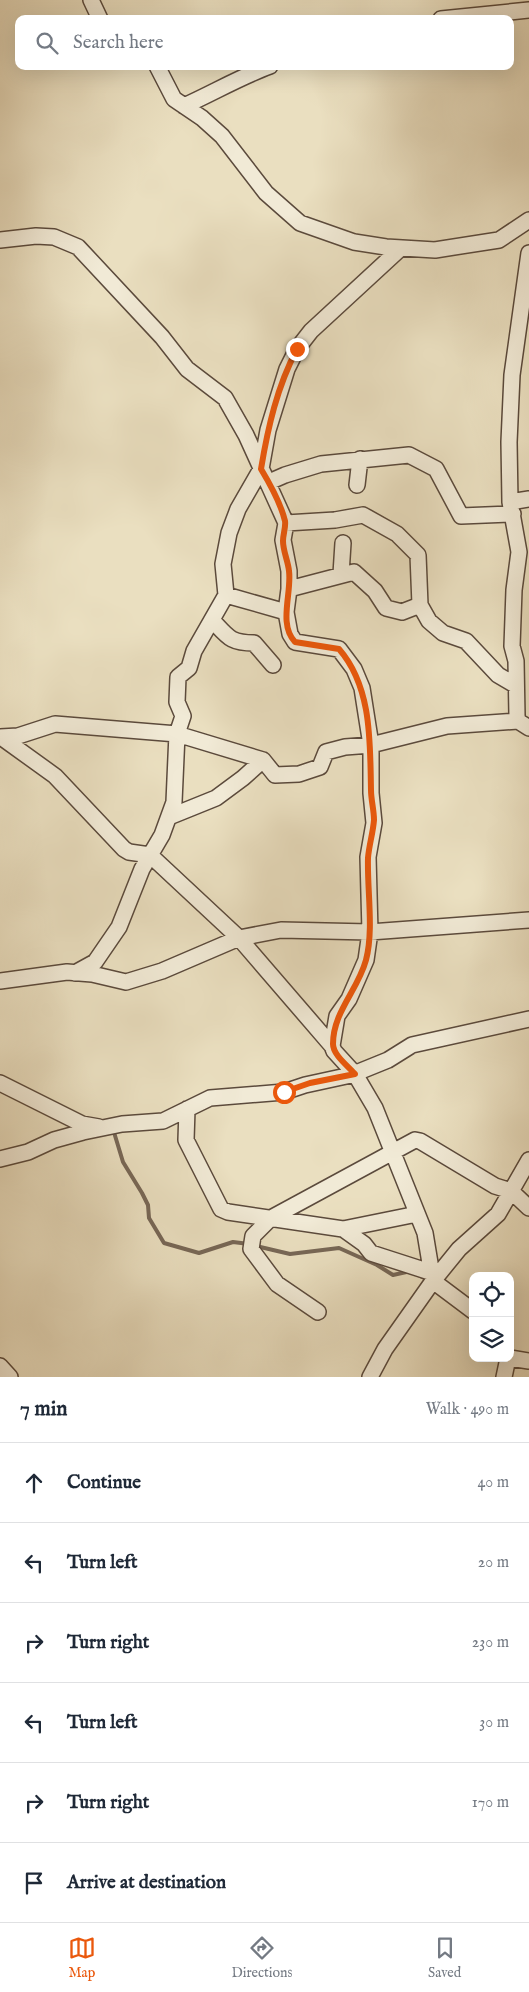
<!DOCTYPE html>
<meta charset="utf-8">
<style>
:root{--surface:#fff;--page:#f6f6f7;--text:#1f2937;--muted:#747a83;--line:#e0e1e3;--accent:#ea580c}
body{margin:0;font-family:"IM FELL English",serif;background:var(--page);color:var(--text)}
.controls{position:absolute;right:15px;bottom:15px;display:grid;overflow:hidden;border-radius:10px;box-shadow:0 5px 20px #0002}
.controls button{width:45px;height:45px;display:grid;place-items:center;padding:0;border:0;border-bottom:1px solid var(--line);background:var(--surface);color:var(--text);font:25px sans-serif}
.stop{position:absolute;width:15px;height:15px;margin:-11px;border:4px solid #ea580c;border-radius:50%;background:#fff}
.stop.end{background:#ea580c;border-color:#fff;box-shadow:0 1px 5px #0008}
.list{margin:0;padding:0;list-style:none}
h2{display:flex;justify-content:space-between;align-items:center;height:65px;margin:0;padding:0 20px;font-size:21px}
h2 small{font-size:16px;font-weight:400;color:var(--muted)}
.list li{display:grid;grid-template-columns:32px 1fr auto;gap:15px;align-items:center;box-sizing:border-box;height:80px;padding:0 20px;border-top:1px solid var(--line)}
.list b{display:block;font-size:19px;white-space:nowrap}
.list em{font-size:16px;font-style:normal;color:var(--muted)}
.icon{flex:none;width:28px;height:28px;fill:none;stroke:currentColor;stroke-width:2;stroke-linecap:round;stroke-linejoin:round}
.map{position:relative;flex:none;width:529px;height:1377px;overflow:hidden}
.search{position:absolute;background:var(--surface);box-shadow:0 5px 20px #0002;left:15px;right:15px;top:15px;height:55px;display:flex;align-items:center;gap:12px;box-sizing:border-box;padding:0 18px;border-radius:10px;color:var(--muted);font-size:19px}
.sheet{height:545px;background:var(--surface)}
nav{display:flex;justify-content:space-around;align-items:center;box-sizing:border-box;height:70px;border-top:1px solid var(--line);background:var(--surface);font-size:14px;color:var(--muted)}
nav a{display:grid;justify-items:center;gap:2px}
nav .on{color:var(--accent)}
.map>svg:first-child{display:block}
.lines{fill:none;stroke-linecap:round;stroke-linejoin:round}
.stream{stroke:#776756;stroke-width:4}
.minor-casing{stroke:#5b4a3c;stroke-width:18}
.minor{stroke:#f1ead6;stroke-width:15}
.route{stroke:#ea580c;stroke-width:6}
</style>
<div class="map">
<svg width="529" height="1377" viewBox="0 0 529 1377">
<rect width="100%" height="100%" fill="#eadfc0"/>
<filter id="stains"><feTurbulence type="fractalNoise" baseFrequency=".004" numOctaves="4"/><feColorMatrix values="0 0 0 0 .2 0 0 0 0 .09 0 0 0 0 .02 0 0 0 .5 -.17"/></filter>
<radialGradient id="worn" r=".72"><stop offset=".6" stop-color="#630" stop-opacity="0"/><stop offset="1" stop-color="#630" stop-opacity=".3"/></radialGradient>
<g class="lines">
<path class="stream" d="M113 1129 123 1162 142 1193 148 1205 149 1218 164 1243 199 1253 233 1242 249 1244
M256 1246 290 1254 339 1248 377 1265 393 1275 411 1271 428 1280"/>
<defs>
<path id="minor" d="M91 0 100 19
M441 19 529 10
M157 66 174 99 202 118 222 136 266 193 300 223 354 242 386 247 435 250 499 240 529 220
M184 106C213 93 240 77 270 66
M0 240 36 236 54 237 78 247 162 337 187 369 225 398 246 435 286 523 283 540 289 571V589L286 612 290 634 295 642 339 649 354 669 362 688 371 745V793L374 823 368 857 370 932 366 960 349 999 337 1016 332 1046 334 1051 355 1074 375 1108 425 1233 433 1281
M529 253 512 375 509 442 510 502 519 552 514 590 512 646 516 661 517 716 518 721 529 728
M269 482 285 475 321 464 409 455 436 469 461 516 513 514
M357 485 360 459
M510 502 529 499
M286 523 335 520 363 515 397 534 418 555 420 605 429 621 443 633 466 641 498 675 515 685
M341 574 343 543
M289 589 354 572 375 591 386 608 402 612 420 605
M226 595 286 612
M212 620C228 637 230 643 254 643L273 665
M0 737 18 736 55 724 177 734 263 760 275 775 299 774 320 767 326 752 345 747 371 745 447 726 518 721
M1 737 55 776 124 849 129 852 150 855 239 938 332 1046
M169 817 216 798 243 778 263 760
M75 973 95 962 119 927 142 869 162 835 174 802 177 734 183 716 177 702 178 677 189 668 194 651 226 595 223 564 229 533 238 509 261 469 268 430 287 369 297 349 311 331 401 248
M0 981 67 972 92 974 126 982 162 971 239 938 281 930 370 932 529 920
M0 1083 82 1124 99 1127
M187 1109 186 1140 221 1209 228 1212 343 1229 364 1244 371 1253 433 1273
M0 1159 28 1152 54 1140 83 1132 122 1124 163 1121 210 1098 284 1092 305 1085 351 1075 388 1060 412 1045 529 1019
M343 1229 417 1214
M433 1281 473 1311
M318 1312 277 1284 251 1249 253 1236 271 1218 415 1140 420 1141 495 1186 511 1191 529 1208
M510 1358 529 1361
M0 1366 10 1377
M370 1377 385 1349 433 1281 459 1249 498 1214 529 1160
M504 1377 508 1358"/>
</defs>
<use href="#minor" class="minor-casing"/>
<use href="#minor" class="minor"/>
</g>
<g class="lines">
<path class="route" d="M284 1092 310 1083 355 1074C348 1066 333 1055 333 1044 333 1012 358 990 366 960 374 930 367 890 368 858 369 845 373 833 374 820 374 810 371 800 371 790 370 742 372 687 339 649L295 642C278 624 292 593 289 571 288 561 283 551 283 541 283 534 286 527 285 521 281 504 270 484 261 469 268 427 277 387 297 349"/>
</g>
<rect width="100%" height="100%" filter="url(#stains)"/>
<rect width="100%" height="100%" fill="url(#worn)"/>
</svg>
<div class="controls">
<button><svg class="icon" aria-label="locate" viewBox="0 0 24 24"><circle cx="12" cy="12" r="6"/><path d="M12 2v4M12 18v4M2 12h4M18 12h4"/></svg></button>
<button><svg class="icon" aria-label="layers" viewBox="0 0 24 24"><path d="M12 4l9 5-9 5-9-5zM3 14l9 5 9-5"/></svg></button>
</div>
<div class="stop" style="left:284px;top:1092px"></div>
<div class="stop end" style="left:297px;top:349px"></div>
<div class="search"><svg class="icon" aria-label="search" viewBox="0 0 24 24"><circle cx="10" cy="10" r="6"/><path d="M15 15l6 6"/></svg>Search here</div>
</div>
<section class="sheet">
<h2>7 min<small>Walk · 490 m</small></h2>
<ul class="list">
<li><svg class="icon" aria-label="ahead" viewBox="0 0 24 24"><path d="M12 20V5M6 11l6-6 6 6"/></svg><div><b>Continue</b></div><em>40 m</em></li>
<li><svg class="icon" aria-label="left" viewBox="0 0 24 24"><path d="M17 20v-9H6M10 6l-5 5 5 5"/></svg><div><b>Turn left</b></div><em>20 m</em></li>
<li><svg class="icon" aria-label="right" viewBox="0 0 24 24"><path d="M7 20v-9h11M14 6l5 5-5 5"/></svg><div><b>Turn right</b></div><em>230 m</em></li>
<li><svg class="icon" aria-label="left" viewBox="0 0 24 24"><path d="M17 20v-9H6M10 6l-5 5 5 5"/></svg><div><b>Turn left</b></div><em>30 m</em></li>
<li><svg class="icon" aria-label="right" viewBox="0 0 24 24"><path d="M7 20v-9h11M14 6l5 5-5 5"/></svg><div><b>Turn right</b></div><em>170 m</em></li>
<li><svg class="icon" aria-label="arrive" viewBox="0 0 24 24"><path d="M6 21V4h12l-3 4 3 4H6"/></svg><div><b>Arrive at destination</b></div></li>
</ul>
</section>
<nav>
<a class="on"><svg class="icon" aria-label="map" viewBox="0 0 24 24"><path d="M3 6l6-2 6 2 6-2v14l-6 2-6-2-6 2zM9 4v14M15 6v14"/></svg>Map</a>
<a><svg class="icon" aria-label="directions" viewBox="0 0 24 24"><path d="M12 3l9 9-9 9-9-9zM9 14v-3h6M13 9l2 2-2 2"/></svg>Directions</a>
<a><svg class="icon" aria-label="saved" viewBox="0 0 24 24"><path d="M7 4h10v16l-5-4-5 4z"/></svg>Saved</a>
</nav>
